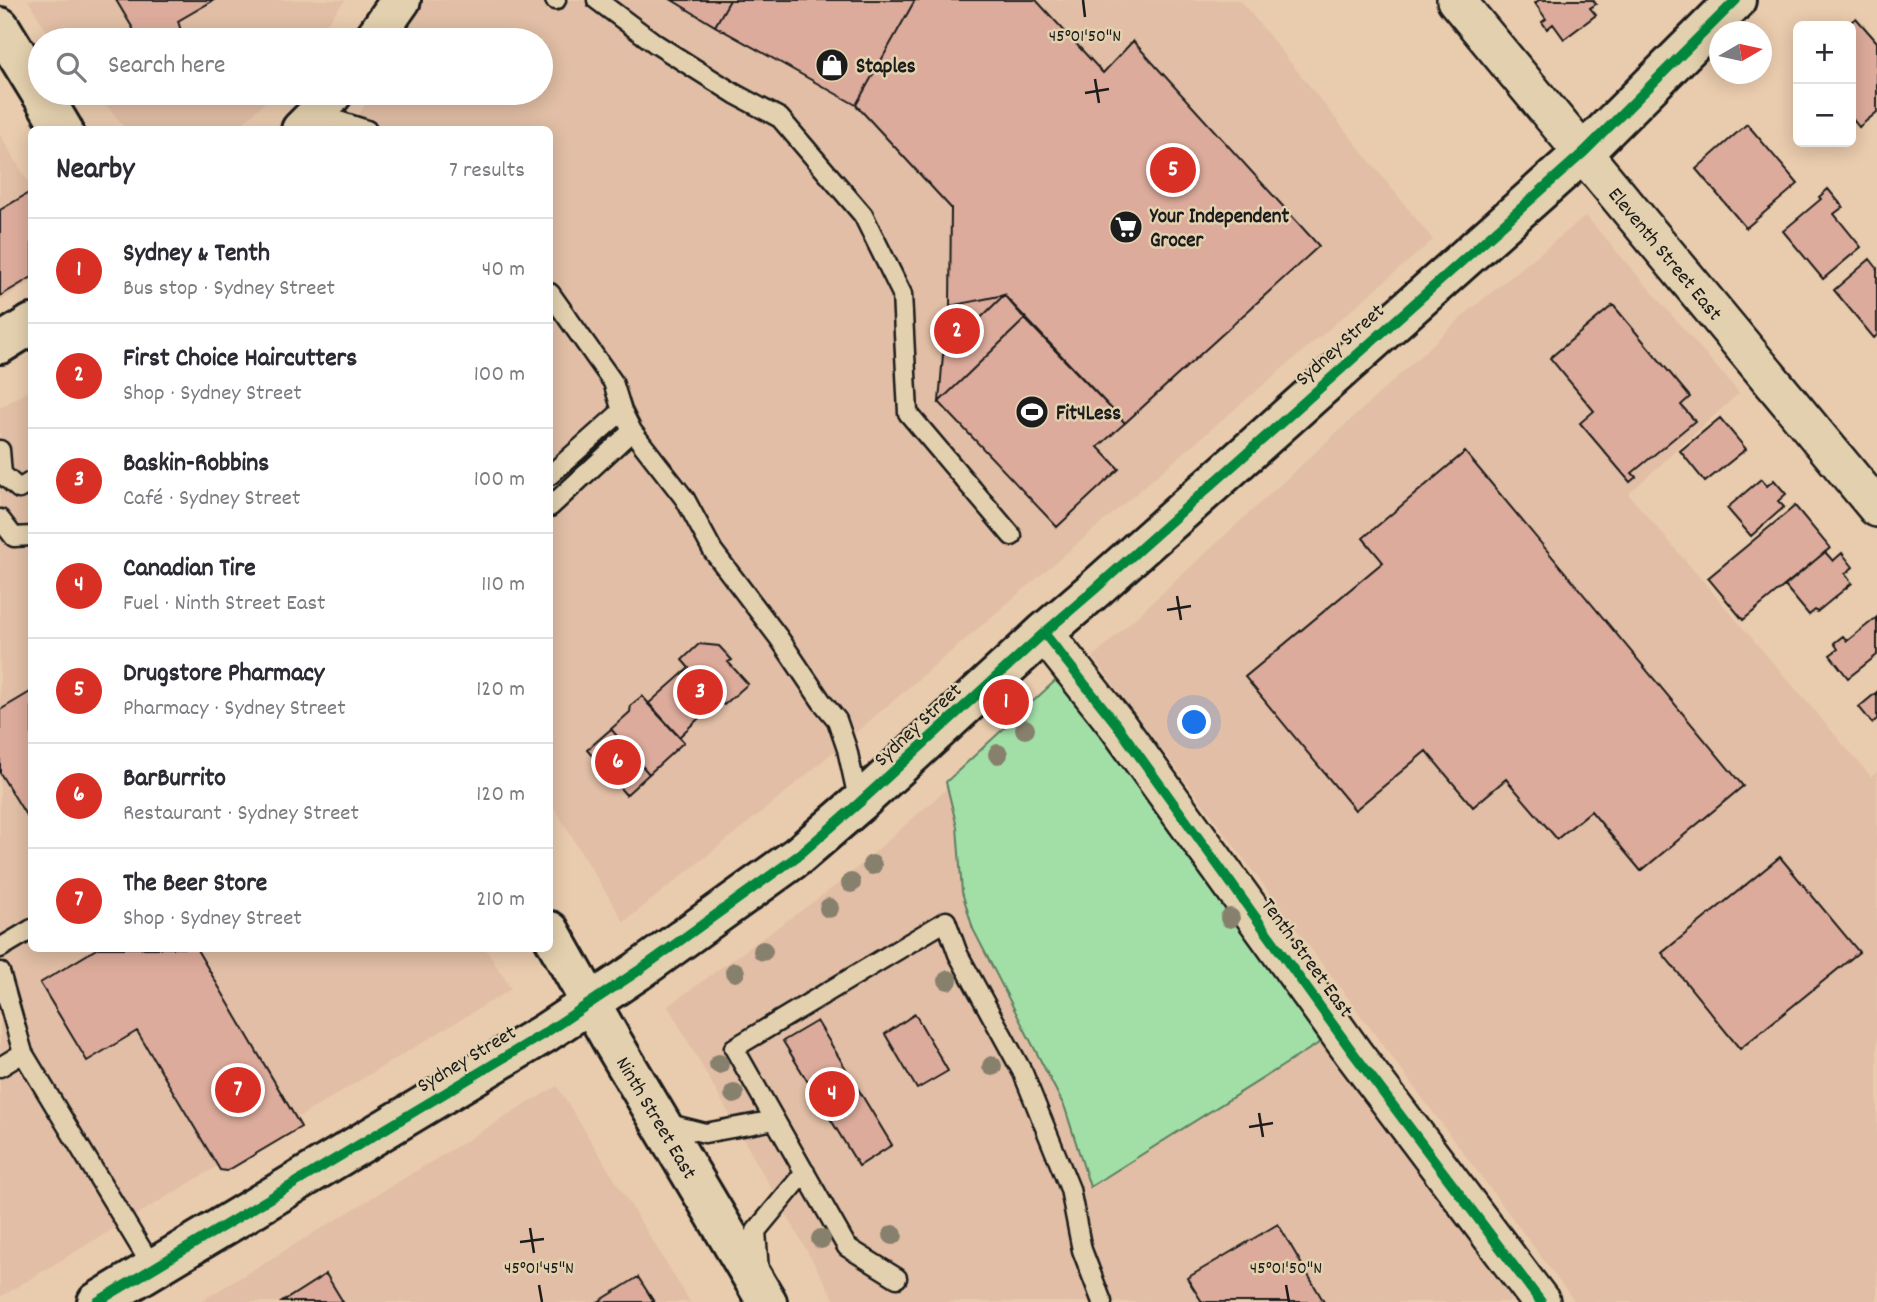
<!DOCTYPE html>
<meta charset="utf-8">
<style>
:root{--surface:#fff;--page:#f7f7f7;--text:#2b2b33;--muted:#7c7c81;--line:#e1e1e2;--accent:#d93025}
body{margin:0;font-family:Dekko,sans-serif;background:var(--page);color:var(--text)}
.controls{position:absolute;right:21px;top:21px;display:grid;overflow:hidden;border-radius:10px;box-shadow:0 4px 18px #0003}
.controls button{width:63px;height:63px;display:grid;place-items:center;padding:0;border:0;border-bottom:2px solid var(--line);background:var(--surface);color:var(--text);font:35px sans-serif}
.compass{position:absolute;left:1709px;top:21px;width:63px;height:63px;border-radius:50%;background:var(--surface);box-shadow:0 4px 18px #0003;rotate:81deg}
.you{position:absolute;left:1195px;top:723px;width:24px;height:24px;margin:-18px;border:5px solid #fff;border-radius:50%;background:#1a73e8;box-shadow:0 0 0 10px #1a73e833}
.badge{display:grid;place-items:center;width:46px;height:46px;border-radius:50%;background:var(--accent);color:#fff;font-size:23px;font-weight:700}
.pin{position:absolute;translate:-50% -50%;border:4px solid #fff;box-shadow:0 2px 7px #0006}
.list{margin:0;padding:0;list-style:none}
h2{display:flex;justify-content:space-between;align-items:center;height:91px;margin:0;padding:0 28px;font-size:30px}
h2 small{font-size:23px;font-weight:400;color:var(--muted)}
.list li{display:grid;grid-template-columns:46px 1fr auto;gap:21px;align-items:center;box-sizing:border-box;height:105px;padding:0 28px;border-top:2px solid var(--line)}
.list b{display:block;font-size:26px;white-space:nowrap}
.list p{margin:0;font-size:23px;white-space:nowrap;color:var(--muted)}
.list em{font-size:23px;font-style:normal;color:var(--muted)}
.icon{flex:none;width:38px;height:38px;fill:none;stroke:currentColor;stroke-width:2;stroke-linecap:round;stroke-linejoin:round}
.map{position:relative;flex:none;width:1877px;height:1302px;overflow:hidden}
.search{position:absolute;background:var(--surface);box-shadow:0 4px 18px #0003;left:28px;top:28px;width:525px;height:77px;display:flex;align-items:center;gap:18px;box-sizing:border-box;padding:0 24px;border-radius:38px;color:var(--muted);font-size:26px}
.panel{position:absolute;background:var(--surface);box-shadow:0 4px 18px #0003;left:28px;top:126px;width:525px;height:826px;border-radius:10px}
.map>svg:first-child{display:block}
.built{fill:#e1bea5}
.green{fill:#a1dfa7;stroke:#5e7e62;stroke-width:2}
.building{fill:#dcab9b;stroke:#1c1c1c;stroke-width:2}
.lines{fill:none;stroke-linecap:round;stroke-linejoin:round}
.lane-casing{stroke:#1c1c1c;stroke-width:23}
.street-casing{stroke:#1c1c1c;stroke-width:42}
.secondary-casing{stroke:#1c1c1c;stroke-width:44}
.lane{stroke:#e3d0ae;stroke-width:18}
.street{stroke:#e3d0ae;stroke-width:37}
.secondary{stroke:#e3d0ae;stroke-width:38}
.cycleway-casing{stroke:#e3d0ae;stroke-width:15}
.cycleway{stroke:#00873e;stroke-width:10}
.tree{fill:#87806d}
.ticks{fill:none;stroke:#1c1c1c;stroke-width:2.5}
.labels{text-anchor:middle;stroke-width:5;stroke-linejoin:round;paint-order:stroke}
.poi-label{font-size:21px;font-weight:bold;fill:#1c1c1c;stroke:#e3d0ae;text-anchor:start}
.street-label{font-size:21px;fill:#1c1c1c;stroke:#e3d0ae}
.ticks-label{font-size:18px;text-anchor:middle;fill:#1c1c1c;stroke:#e3d0ae;stroke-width:5;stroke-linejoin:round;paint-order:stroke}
</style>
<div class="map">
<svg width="1877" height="1302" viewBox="0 0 1877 1302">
<rect width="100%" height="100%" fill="#e9cbad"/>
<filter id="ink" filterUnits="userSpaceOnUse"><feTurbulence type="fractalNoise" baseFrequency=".0143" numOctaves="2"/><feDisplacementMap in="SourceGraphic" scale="14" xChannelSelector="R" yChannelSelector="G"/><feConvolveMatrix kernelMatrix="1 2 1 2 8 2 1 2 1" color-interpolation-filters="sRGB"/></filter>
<g filter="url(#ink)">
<path class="built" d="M28 0H345L314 40H52Z
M425 0H1240L1433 240 785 793 624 922 550 801V130H350L372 93H541V40H403Z
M96 93H273L265 102 236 130 126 129Z
M0 135 32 188 31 282 0 301Z
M1586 216 1739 393 1628 494 1871 777 1877 772V1302H1575L1093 657 1470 310Z
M31 389 32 948 486 949 511 989 0 1297V408Z
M1067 683 1513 1302H836L668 1006 841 882Z
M557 1086 690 1302H200Z"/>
<path class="green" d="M1055 681 1068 690 1327 1038 1090 1187 1065 1108 973 929 962 892 957 827 946 782Z"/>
<path class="building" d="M116 0H214L178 21 181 31 174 40H142L138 37Z
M672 0H730L715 26Z
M730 0H915L856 105 715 26Z
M915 0H1036L1103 73 1133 41 1319 246 1125 423 1004 295 950 306 951 208 856 105Z
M1539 0H1593L1596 4 1590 8 1596 15 1564 39 1553 24 1547 29 1542 22 1546 19 1535 3Z
M1856 18 1877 42V112L1859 127 1851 117V26H1846Z
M1747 124 1798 184 1746 228 1696 169Z
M1828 189 1843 207 1834 214 1861 247 1823 279 1783 231 1821 199 1819 197Z
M32 191V277L0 296V210Z
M1870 259 1877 268V335L1874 338 1834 290Z
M1004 295 943 355 950 306Z
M1004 295 1025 319 939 402 943 355Z
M1613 305 1690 397 1681 405 1695 421 1632 473 1636 477 1630 482 1580 423 1594 411 1550 358Z
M1025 319 1125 423 1098 447 1119 469 1057 527 939 402Z
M1720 418 1746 449 1705 482 1680 451Z
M1465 452 1743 786 1641 871 1591 811 1557 839 1506 779 1473 807 1426 751 1355 810 1245 677 1383 562 1363 538Z
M1761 479 1767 486 1774 480 1786 494 1778 501 1784 507 1751 536 1727 508Z
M1795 506 1830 548 1743 620 1708 578Z
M1825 552 1833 561 1842 553 1853 567 1845 574 1852 583 1817 612 1815 610 1809 615 1785 586Z
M1877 617V655L1848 678 1830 655 1838 649 1834 643 1843 636 1847 641Z
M699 644 719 646 732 660 728 662 748 684 724 705 718 700 679 737 648 704 689 668 682 660Z
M32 691V825L0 773V710Z
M1877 692V719L1872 723 1859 707Z
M642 696 684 742 649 774 611 729 630 712 631 705Z
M611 729 649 774 626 795 587 750Z
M1780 857 1859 952 1740 1049 1662 953Z
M98 948H196L301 1127 227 1171 220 1170 137 1031 87 1061 40 983Z
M915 1014 948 1071 917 1089 885 1034Z
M817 1021 892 1145 859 1166 783 1041Z
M1278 1224 1324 1302H1202L1187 1278Z
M326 1274 343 1302H282Z
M638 1277 654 1302H598Z"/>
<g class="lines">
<defs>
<path id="lane" d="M555 0H556
M597 0 656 44 735 94 780 118 863 215 902 294 908 413 1012 536
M317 114 367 130
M550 293 613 382 622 411 632 431 685 499 713 551 779 638 822 702 837 720 847 749 859 803
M0 450 2 474 19 489 32 481
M550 475 622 411
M550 507 632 431
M0 519 14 537 32 536
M0 948 32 929
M0 972 23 1053
M0 1067 23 1053 153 1268
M665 1123 705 1133 775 1120
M759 1271 756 1231 805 1172
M897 1278 847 1247 734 1048 946 921 958 954 1023 1073 1070 1189 1082 1250 1102 1302"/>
<g id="street">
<path id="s1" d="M1456 0 1877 508"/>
<path d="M1044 633 1117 725 1354 1054 1541 1302"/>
</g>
<g id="secondary">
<path d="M0 27 40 92"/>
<path d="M373 40 401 0"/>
<path d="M41 93 63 130"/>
<path d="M301 130 317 114 333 93"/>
<path d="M0 344 32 324"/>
<path id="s2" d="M550 931 612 1041 767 1302"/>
<path d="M97 1302 545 1033 638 971 799 855 859 803 1044 633 1095 589 1584 152 1736 0"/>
</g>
</defs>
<use href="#lane" class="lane-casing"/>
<use href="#street" class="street-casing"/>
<use href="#secondary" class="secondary-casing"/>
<use href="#lane" class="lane"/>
<use href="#street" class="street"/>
<use href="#secondary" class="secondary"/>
<defs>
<path id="cycleway" d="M1044 633 1117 725 1354 1054 1541 1302
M97 1302 545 1033 638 971 799 855 859 803 1044 633 1095 589 1584 152 1736 0"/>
</defs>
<use href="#cycleway" class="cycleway-casing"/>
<use href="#cycleway" class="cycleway"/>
</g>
<g class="tree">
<circle cx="1025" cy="729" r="10"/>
<circle cx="998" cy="754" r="10"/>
<circle cx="872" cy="865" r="10"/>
<circle cx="851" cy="883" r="10"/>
<circle cx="829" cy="908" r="10"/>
<circle cx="1230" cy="918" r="10"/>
<circle cx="763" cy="951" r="10"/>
<circle cx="735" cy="972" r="10"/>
<circle cx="948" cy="980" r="10"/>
<circle cx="719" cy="1064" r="10"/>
<circle cx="992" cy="1066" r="10"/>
<circle cx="734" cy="1094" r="10"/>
<circle cx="893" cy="1235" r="10"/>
<circle cx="821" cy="1239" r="10"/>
</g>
</g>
<path class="ticks" d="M1083 0 1085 17M1095 79 1099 103M1085 93 1109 89M1177 596 1181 620M1167 610 1191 606M1259 1113 1263 1137M1249 1127 1273 1123M530 1228 534 1253M520 1242 544 1239M539 1285 542 1302M1286 1285 1289 1302"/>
<defs>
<symbol id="shop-disc" viewBox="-11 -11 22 22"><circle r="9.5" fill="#1c1c1c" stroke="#e3d0ae"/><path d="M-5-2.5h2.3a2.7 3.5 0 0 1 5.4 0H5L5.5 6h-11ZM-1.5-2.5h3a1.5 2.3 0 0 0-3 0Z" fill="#fff"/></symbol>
<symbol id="supermarket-disc" viewBox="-11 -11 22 22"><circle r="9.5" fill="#1c1c1c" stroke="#e3d0ae"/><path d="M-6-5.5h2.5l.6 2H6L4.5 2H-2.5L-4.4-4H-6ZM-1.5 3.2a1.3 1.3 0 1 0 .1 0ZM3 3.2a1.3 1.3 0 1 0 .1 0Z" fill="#fff"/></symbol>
<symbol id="stadium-disc" viewBox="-11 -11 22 22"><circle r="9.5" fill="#1c1c1c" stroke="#e3d0ae"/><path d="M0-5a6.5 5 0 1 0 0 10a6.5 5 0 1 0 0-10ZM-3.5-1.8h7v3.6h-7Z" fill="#fff"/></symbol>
</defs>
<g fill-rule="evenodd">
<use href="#shop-disc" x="813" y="46" width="38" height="38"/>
<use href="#supermarket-disc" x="1107" y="208" width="38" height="38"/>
<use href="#stadium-disc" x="1013" y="393" width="38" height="38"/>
</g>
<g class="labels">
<g class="poi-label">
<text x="856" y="72">Staples</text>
<text x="1150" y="222">Your Independent<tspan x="1150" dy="24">Grocer</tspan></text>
<text x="1056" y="419">Fit4Less</text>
</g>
<g class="street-label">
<text dy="7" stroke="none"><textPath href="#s1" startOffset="329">Eleventh Street East</textPath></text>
<text transform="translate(1339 344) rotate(-42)" y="7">Sydney Street</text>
<text transform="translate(917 724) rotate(-43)" y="7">Sydney Street</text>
<text transform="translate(1308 957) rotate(54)" y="7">Tenth Street East</text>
<text transform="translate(466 1058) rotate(-31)" y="7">Sydney Street</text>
<text dy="7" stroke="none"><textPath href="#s2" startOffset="215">Ninth Street East</textPath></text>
</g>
</g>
<g class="ticks-label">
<text x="1085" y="41">45°01'50"N</text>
<text x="539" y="1273">45°01'45"N</text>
<text x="1286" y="1273">45°01'50"N</text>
</g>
</svg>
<div class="controls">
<button>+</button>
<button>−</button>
</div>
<svg class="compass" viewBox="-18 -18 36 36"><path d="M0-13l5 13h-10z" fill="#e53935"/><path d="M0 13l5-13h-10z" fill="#7c7c81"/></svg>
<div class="you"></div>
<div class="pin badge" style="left:1006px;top:702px">1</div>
<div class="pin badge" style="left:957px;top:331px">2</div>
<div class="pin badge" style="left:700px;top:692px">3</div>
<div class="pin badge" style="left:832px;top:1094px">4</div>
<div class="pin badge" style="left:1173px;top:170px">5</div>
<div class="pin badge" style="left:618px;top:762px">6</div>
<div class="pin badge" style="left:238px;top:1090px">7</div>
<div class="search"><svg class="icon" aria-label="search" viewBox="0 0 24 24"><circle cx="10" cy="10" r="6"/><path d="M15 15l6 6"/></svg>Search here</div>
<section class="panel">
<h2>Nearby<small>7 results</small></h2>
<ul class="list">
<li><span class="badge">1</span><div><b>Sydney &amp; Tenth</b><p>Bus stop · Sydney Street</p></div><em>40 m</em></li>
<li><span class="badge">2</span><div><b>First Choice Haircutters</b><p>Shop · Sydney Street</p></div><em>100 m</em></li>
<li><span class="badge">3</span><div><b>Baskin-Robbins</b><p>Café · Sydney Street</p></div><em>100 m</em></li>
<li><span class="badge">4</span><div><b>Canadian Tire</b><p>Fuel · Ninth Street East</p></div><em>110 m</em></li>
<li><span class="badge">5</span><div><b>Drugstore Pharmacy</b><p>Pharmacy · Sydney Street</p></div><em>120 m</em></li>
<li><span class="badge">6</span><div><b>BarBurrito</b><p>Restaurant · Sydney Street</p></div><em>120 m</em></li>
<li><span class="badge">7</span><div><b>The Beer Store</b><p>Shop · Sydney Street</p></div><em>210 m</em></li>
</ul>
</section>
</div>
